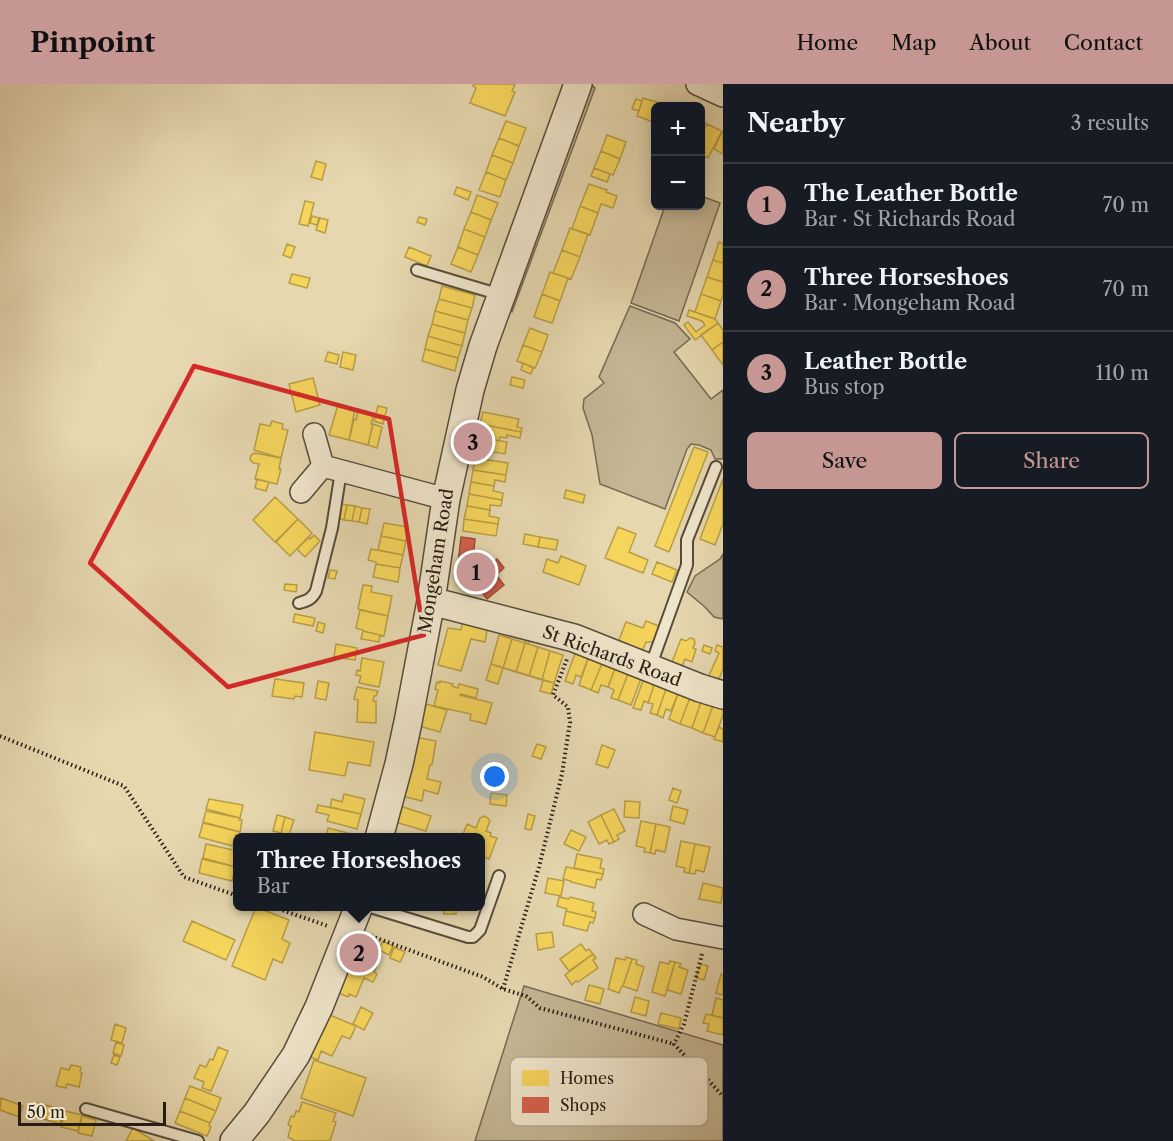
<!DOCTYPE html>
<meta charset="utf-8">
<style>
:root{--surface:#171b24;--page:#242831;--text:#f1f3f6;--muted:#9ea1a6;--line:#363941;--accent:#c59692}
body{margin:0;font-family:"Libre Caslon Text",serif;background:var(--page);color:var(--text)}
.controls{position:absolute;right:18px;top:18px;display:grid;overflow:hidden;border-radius:9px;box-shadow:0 3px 15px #0003}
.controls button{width:54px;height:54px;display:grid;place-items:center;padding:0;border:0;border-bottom:2px solid var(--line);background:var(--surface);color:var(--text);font:30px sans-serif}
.scale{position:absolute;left:18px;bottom:15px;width:148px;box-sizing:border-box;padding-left:6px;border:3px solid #261d14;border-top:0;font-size:16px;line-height:21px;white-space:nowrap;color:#261d14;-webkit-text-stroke:4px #efe5cb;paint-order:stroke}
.you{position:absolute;left:495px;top:693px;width:21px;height:21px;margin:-15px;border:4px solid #fff;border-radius:50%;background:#1a73e8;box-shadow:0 0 0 9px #1a73e833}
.badge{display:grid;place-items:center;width:39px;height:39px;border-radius:50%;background:var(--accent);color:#111;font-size:20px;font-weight:700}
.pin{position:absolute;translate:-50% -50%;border:3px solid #fff;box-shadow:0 2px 6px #0006}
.popup{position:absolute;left:233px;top:749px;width:252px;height:78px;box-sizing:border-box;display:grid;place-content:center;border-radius:9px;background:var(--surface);filter:drop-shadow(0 2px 4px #0005);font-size:20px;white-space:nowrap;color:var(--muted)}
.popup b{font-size:22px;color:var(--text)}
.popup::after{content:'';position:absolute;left:50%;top:100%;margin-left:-12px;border:12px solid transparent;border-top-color:var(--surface)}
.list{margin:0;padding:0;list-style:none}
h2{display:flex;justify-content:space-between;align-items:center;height:78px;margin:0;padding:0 24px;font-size:26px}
h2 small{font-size:20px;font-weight:400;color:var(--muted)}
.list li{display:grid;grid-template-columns:39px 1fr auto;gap:18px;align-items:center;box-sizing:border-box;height:84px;padding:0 24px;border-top:2px solid var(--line)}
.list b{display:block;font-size:22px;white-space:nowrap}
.list p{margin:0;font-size:20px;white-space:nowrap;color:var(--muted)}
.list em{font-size:20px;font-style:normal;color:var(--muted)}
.actions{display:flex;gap:12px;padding:18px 24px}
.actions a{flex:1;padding:14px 0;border:2px solid var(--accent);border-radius:9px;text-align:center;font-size:21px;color:var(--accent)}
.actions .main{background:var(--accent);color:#111}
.map{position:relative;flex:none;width:723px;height:1057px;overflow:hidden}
header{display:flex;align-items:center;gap:36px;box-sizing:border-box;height:84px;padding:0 30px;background:var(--accent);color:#111}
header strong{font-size:28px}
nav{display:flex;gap:33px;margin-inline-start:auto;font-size:21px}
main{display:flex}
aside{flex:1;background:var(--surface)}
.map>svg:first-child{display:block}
.green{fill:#c5b795;stroke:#766a54;stroke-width:1.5}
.homes{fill:#f6d55c;stroke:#b89e46;stroke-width:1.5}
.shops{fill:#d6604d;stroke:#a14c3c;stroke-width:1.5}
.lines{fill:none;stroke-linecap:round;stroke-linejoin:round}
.service-casing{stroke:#564c3b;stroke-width:14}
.minor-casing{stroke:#564c3b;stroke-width:24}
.tertiary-casing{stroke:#564c3b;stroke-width:30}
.path{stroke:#261d14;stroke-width:4;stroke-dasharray:1.5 3;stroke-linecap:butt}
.service{stroke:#efe5cb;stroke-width:10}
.minor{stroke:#efe5cb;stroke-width:21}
.tertiary{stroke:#efe5cb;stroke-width:27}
.marked{fill:none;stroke:#d62828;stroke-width:4.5;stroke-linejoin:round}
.labels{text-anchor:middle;stroke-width:6;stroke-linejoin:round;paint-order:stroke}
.street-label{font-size:18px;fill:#261d14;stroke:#efe5cb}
.key{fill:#efe5cb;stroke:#b3a994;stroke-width:1.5}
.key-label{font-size:16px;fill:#261d14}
</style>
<header>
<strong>Pinpoint</strong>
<nav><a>Home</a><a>Map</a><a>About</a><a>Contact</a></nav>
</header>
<main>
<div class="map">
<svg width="723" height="1057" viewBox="0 0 723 1057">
<rect width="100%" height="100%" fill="#e6d7af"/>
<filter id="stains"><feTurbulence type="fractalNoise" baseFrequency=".00333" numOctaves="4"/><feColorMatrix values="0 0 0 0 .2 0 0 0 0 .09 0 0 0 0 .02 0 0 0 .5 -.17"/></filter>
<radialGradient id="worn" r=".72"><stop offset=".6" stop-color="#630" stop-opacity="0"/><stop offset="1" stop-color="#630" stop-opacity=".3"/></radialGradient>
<path class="green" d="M591 0 595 4 512 228 508 226Z
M701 112 720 119 679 237 631 219 665 122H700Z
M630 222 675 239 690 255 674 268 711 315 723 306V375H715L711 366 699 361 691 360 687 365 665 425 600 400 592 351 583 324 584 315 604 299 599 293Z
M723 470V535L714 533 705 523 687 508 695 492 720 475Z
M524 902 723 961V1057H475Z"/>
<path class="homes" d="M474 0H515L512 7 515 8 505 32 470 19 476 4 473 2Z
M643 14 660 19 659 22H656V31L653 38 637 32Z
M636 15 642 17 639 27 632 25Z
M700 36 707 40 700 52Z
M506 37 526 44 519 62 499 54Z
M707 40 722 47 708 74 700 70V52Z
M722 48H723V70L714 65Z
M607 51 626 58 620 75 601 67Z
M499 54 519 62 513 79 492 71Z
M601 67 620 75 613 91 594 84Z
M492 71 513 79 506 96 486 88Z
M316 77 326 80 322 96 311 93Z
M594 84 610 90 607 98 591 92Z
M486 88 506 96 500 113 479 106Z
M589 100 607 106 606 108 617 112 613 124 601 120 598 129 580 122Z
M457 103 471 108 468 116 454 110Z
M477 111 498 119 491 136 471 128Z
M305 117 314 119 308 142 299 140Z
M580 122 598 129 590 151 572 145Z
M471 128 491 136 485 153 464 145Z
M312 132 319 134 317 141 310 139Z
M419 133 427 135 425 141 417 138Z
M320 134 328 136 325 149 316 146Z
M570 144 588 150 580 173 562 166Z
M464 145 485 153 478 171 458 163Z
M719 158 723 159V179L713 176Z
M287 160 295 163 291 174 283 171Z
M409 163 431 172 427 182 405 173Z
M458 163 478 171 471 188 451 180Z
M562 166 580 173 571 195 553 189Z
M713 176 723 179V198L707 193Z
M550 188 568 194 560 217 542 210Z
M292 190 310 194 307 204 289 199Z
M707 193 723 198V211L721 217 701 210Z
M442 202 475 211 472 224 439 215Z
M542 210 560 217 552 239 534 233Z
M701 210 721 217 715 235 695 228Z
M439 215 472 224 468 236 435 227Z
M689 226 715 235 718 239 695 256 684 241 688 238 696 248 705 241 702 237 687 232Z
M435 227 468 236 465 249 432 240Z
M718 239 723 246V258L712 266 701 251Z
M432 240 465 249 462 262 428 252Z
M530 244 548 251 542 268 523 261Z
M428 252 462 262 458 274 425 265Z
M723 258V281L712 266Z
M523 261 542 268 535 284 517 277Z
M425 265 458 274 455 287 422 277Z
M328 268 339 271 337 280 325 277Z
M343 268 356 271 353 286 340 283Z
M523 279 533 284 531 290 521 286Z
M512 293 525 296 523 304 510 301Z
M313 294 320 321 296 328 289 300Z
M338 321 355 325 349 356 329 351Z
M378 322 387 324 383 340 374 337Z
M358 326 374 330 371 340H373L368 361 349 356 354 335 356 336Z
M483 328 519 335 517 343 522 344 521 348 480 340Z
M272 337 283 340 282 345 288 346 281 374 254 366 260 340 270 342Z
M373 340 382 343 377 364 368 361Z
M480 340 521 348 520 354 507 351V354L500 353 499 357 478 353Z
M478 353 507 358 505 370 476 365Z
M694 363 708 368 669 468 655 462Z
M255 369 281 374 279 385H281L277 400 255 395 259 380 253 379 250 375 251 371Z
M475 374 508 379 506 391 473 386Z
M473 386 506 391 505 398 495 396 494 402 471 398Z
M257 395 269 398 266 407 255 404Z
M723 395V440L715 461 700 455Z
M471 398 494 402 493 407 503 409 502 416 469 410Z
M566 406 585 411 583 419 564 414Z
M469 410 502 416 501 422 490 421V426L467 422Z
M275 413 298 435 275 458 253 436Z
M340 420 347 421 344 436 337 434Z
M347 421 355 422 352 437 344 436Z
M355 422 362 424 359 438 352 437Z
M467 422 490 426 489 432 499 434 498 440 464 435Z
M362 424 370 425 367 440 359 438Z
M298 435 312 449 290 472 276 458Z
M464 435 498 440 496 452 463 447Z
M384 439 408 443 406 457 381 452Z
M618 443 636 450 629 468 648 476 643 489 605 474Z
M525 450 540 453 538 463 523 460Z
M314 451 320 457 305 473 297 465 309 453 310 455Z
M381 452 406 457 403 471 378 466Z
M540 453 558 456 556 466 538 463Z
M371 465 403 471 400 484 376 480V478L368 476Z
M561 472 586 482 579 501 543 488 547 475 558 479Z
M657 478 677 486 672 498 652 490Z
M376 480 400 484 398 498 373 493Z
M330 486 337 487 335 495 328 494Z
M285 500 297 501 296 508 284 506Z
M363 501 372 502 371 508 392 512 388 532 358 525Z
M360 526 388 532 384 552 363 547V546L356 544Z
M295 530 315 534 313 542 293 538Z
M463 536 488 540 485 558 471 555 461 587 438 581 448 544 461 546Z
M646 537 659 542 654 558H646L641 570 617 561 626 538 643 544Z
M318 538 325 540 323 549 316 547Z
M363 547 380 551 379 558 361 555Z
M499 551 563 571 554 599 491 580Z
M499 551 512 555 503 584 491 580Z
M690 554 694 555 695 559 693 564 696 565 692 578 685 575 682 582 672 578 681 555 686 557Z
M512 555 525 559 516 588 503 584Z
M526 556 529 557 528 560 538 563 529 592 516 588Z
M336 560 357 564 355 576 334 573Z
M704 561 712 564 710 570 702 567Z
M717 561 723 563V585L717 600 707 596 719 569 715 567Z
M538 563 550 567 542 596 529 592Z
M550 567 563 571 554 599 542 596Z
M576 567 589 572 581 593 576 591 573 600 565 597Z
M589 572 603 577 591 606 579 601Z
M362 574 384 578 379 603 359 599 361 592 356 591 357 586 360 587Z
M603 577 616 582 608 603 601 601 598 609 591 606Z
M491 580 503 584 498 600 486 596Z
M616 582 629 587 618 616 611 614 614 606 608 603Z
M629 587 642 592 631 621 618 616Z
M644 594 655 598 648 619 644 617 641 626 633 624Z
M275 595 304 599 302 613 295 612 294 615 272 612Z
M543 596 554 599 551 610 540 607Z
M318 597 329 599 326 616 315 614Z
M440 597 453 600 452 602 458 604 459 600 478 605 476 614 461 610 460 611 492 619 486 640 470 636 471 630 434 622 438 606 435 605 437 598 440 599Z
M655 598 667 602 657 631 650 629 653 620 648 619Z
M667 602 679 607 671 627 666 625 663 634 657 631Z
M357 603 378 607 376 612H374L373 617H376V639L357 638 358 616 354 615Z
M679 607 691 611 680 640 669 635Z
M691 611 702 615 692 644 680 640Z
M702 615 714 619 703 649 692 644Z
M714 619 723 622V631L715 653 703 649Z
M426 620 447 626 440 648 419 642Z
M719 643 723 645V658L714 655Z
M315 648 374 658 370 682 348 678 345 692 309 686Z
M415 653 436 657 432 681H430L427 695 441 698 438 710 424 706 422 717 402 712Z
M537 660 546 663 541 675 532 672Z
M602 661 615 666 608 684 596 680Z
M673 704 681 707 677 719 669 716Z
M491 709 507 711 506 722 490 720Z
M344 710 365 715 361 730 330 723 332 715 342 718Z
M209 715 243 721 240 734 206 725Z
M625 717 640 718 639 734 624 733Z
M318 721 361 730 357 745 327 737 329 731 316 728Z
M400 722 431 732 426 747 395 738Z
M673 722 688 726 684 740 670 736Z
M614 725 625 747 617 751 619 755 614 758 601 731Z
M206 727 240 734 239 736H242L240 748 203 738Z
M528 730 535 732 531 746 525 745Z
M277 731 285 733 281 749 273 747Z
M601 731 614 758 609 760 607 756 599 760 588 738Z
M484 732 488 734 490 737 486 747 491 749 490 752 497 754 489 775 482 772 483 770 481 769V754H458L459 752 462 753 467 740 476 744 480 734Z
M285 733 294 736 289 751 281 749Z
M641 737 656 740 650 769 644 768 645 764 636 762Z
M203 739 240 748 239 752 236 751 233 762 199 753Z
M656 740 670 743 665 768 656 766 655 770 650 769Z
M328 744 356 751 355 754H326Z
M571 746 586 753 579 767 564 760Z
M681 757 695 760 689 789 684 788 685 784 676 782Z
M206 760 238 767 236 783 203 774Z
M695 760 710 763 704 788 696 786 695 790 689 789Z
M577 770 602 775 600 784 604 785 603 790 574 784Z
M202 775 236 783 232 797 199 789Z
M566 783 603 790 601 796 597 795 595 804 571 798V797L563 795Z
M548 794 564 797 561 812 545 809Z
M703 799 723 804 721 819 699 815Z
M559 813 569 815 570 813 594 819 592 827 596 828 595 834 566 827 567 825 557 822Z
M301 822H321L320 827Z
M256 823 289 836 282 855 290 859 282 879 273 875 265 896 232 882Z
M445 824 456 825V830H444Z
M566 827 595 834 593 839 590 838 587 847 563 841Z
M192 837 235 856 226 876 183 857Z
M552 848 554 863 538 866 536 850Z
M383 857 393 862 389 871 379 866Z
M581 860 586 867 589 865 593 870 569 887 560 875Z
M394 863 405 868 400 878 390 874Z
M593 870 596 874 593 876 598 884 578 898 576 897 572 901 565 891Z
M626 873 632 875 623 902H622L619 909 608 905 616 874 625 876Z
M632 875 637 876 636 880 644 883 637 907 623 902Z
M349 876 365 884 368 878 377 882 374 888 377 890 373 898 364 894 356 913 349 910 348 913 334 907Z
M670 877 675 878 665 912 652 908 660 878 669 880Z
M675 878 681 880 679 883 688 886 681 910 667 906Z
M701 880 708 882 704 896 696 894Z
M721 890 723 891V911L716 909Z
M589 901 604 905 600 920 585 916Z
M635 913 649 917 646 932 631 928Z
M716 914 723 916V934L712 931Z
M361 923 373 929 364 946 353 940Z
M325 929 356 942 350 955 342 952 332 972 321 967 318 976 306 971Z
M661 929 681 934 679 945 658 940Z
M706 930 723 934V951L707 947 709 940 703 939Z
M115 940 126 944 122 959 111 956Z
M116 958 124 961 121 972 113 969Z
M218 963 228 967 211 1007 202 1004 204 998 194 994 200 981 206 983 210 975 213 976Z
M114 971 120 973 117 981 111 979Z
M314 976 366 994 353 1032 301 1014Z
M71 981 81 983 80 988 82 989 79 1003 67 1000 66 1004 56 1002 61 984 69 986Z
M190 1002 221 1014 216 1027 185 1014Z
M1 1014 23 1022 19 1033 0 1026Z
M185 1014 216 1027 210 1039 180 1027Z
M302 1018 336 1029 333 1037 336 1038 330 1057H295L288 1053 291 1042 288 1041 291 1032 294 1033 296 1027 299 1028Z
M38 1019 64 1026 60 1040 34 1032Z
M65 1027 82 1031 78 1047 61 1043Z
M180 1027 210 1039 209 1042 211 1043 207 1052 175 1039Z
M82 1032 96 1036 92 1052 78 1049Z
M133 1044 154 1057H126Z"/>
<path class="shops" d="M461 453 475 455 473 476 478 471 489 483 497 475 504 484 496 491 504 501 487 515 479 505 475 509 457 488Z
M357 858 370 864 361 882 349 876Z"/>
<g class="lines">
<defs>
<path id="service" d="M417 186 501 211
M299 519C307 517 312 515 316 507L332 444 341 387
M650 584 687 481V456L716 383
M367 822 468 853H473L480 846 499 792
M86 1025 198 1057"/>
<path id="minor" d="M697 0 723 12
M323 382 446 415
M301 408 323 382 314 350
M644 830 676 845 723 854"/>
<path id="tertiary" d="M431 517 574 554 700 604 723 611
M379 754 399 680 408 638 431 517 446 415 470 306 483 262 578 0
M234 1057 257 1029 296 971 319 923 359 822"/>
</defs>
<use href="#service" class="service-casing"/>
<use href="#minor" class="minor-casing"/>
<use href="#tertiary" class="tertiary-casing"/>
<path class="path" d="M0 652 124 702 184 793 238 812
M270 822 328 842
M371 852 483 893 503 905 526 912 540 924 674 960
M702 870 684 940 674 960 723 1012
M503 905 539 783 562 690 570 638 568 623 553 611 567 575"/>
<use href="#service" class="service"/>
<use href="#minor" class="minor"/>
<use href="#tertiary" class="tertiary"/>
</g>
<path class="marked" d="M194 282 389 335 424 551 228 603 90 479Z"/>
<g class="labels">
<g class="street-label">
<text transform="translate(436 477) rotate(-81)" y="6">Mongeham Road</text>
<text transform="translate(612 572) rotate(20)" y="6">St Richards Road</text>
</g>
</g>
<rect x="510" y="973" width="198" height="69" rx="9" class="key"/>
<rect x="522" y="986" width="27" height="16" fill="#f6d55c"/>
<rect x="522" y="1013" width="27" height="16" fill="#d6604d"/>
<g class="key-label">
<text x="560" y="1000">Homes</text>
<text x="560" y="1027">Shops</text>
</g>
<rect width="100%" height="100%" filter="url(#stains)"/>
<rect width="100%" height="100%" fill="url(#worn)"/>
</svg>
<div class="controls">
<button>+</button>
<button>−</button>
</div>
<div class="scale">50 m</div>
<div class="you"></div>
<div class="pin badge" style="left:476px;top:488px">1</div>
<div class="pin badge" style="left:359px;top:869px">2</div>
<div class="popup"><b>Three Horseshoes</b>Bar</div>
<div class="pin badge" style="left:473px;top:358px">3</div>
</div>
<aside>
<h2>Nearby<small>3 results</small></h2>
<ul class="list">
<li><span class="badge">1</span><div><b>The Leather Bottle</b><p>Bar · St Richards Road</p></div><em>70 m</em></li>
<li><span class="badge">2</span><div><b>Three Horseshoes</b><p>Bar · Mongeham Road</p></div><em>70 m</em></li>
<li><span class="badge">3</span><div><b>Leather Bottle</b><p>Bus stop</p></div><em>110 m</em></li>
</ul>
<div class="actions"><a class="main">Save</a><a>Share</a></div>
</aside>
</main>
